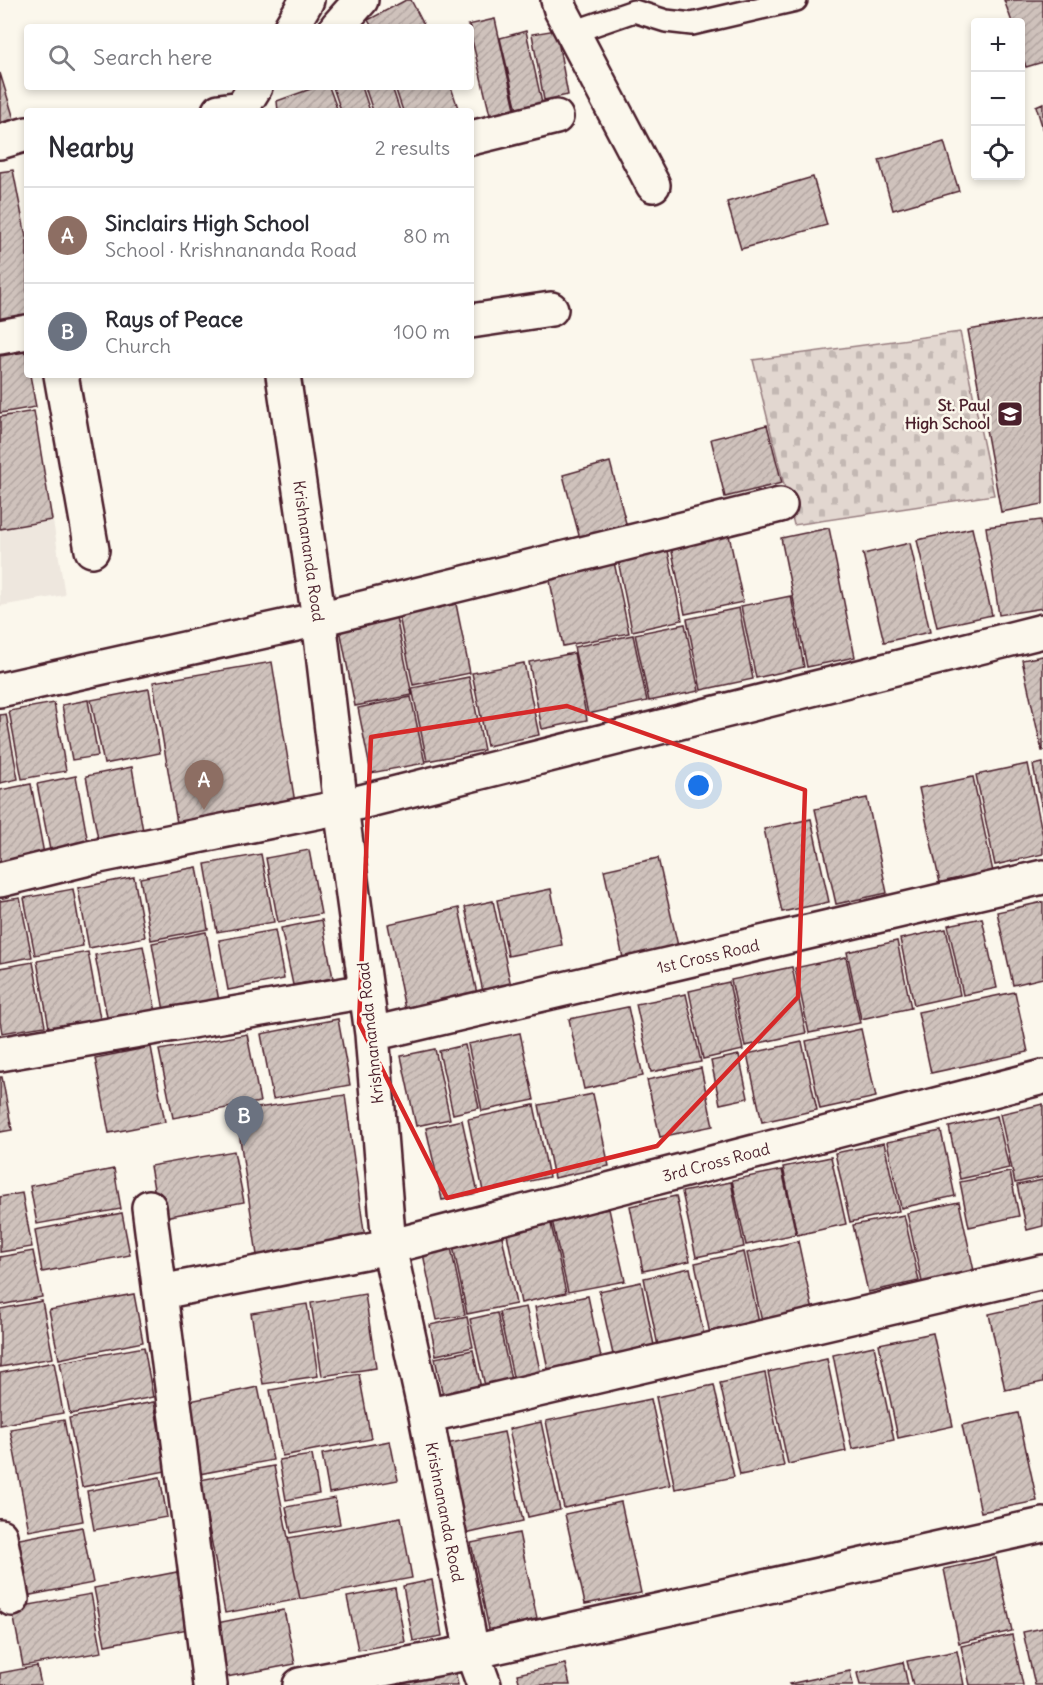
<!DOCTYPE html>
<meta charset="utf-8">
<style>
:root{--surface:#fff;--page:#f7f7f7;--text:#2b2b33;--muted:#7c7c81;--line:#e1e1e2;--accent:#ea580c}
body{margin:0;font-family:Delius,sans-serif;background:var(--page);color:var(--text)}
.controls{position:absolute;right:18px;top:18px;display:grid;overflow:hidden;border-radius:6px;box-shadow:0 3px 9px #0003}
.controls button{width:54px;height:54px;display:grid;place-items:center;padding:0;border:0;border-bottom:2px solid var(--line);background:var(--surface);color:var(--text);font:30px sans-serif}
.you{position:absolute;left:699px;top:786px;width:21px;height:21px;margin:-15px;border:4px solid #fff;border-radius:50%;background:#1a73e8;box-shadow:0 0 0 9px #1a73e833}
.badge{display:grid;place-items:center;width:39px;height:39px;border-radius:50%;background:var(--accent);color:#fff;font-size:20px;font-weight:700}
.pin{position:absolute;translate:-50% -50px;filter:drop-shadow(0 2px 3px #0008)}
.pin::after{content:'';position:absolute;top:32px;width:21px;height:18px;background:inherit;clip-path:polygon(0 0,100% 0,50% 100%)}
.list{margin:0;padding:0;list-style:none}
h2{display:flex;justify-content:space-between;align-items:center;height:78px;margin:0;padding:0 24px;font-size:26px}
h2 small{font-size:20px;font-weight:400;color:var(--muted)}
.list li{display:grid;grid-template-columns:39px 1fr auto;gap:18px;align-items:center;box-sizing:border-box;height:96px;padding:0 24px;border-top:2px solid var(--line)}
.list b{display:block;font-size:22px;white-space:nowrap}
.list p{margin:0;font-size:20px;white-space:nowrap;color:var(--muted)}
.list em{font-size:20px;font-style:normal;color:var(--muted)}
.icon{flex:none;width:33px;height:33px;fill:none;stroke:currentColor;stroke-width:2;stroke-linecap:round;stroke-linejoin:round}
.map{position:relative;flex:none;width:1043px;height:1685px;overflow:hidden}
.search{position:absolute;background:var(--surface);box-shadow:0 3px 9px #0003;left:24px;top:24px;width:450px;height:66px;display:flex;align-items:center;gap:15px;box-sizing:border-box;padding:0 21px;border-radius:6px;color:var(--muted);font-size:22px}
.panel{position:absolute;background:var(--surface);box-shadow:0 3px 9px #0003;left:24px;top:108px;width:450px;height:270px;border-radius:6px}
.map>svg:first-child{display:block}
.built{fill:#eee7de}
.cemetery{fill:url(#cemetery-stones);stroke:#967b7e;stroke-width:1.5}
.building{fill:url(#building-hatch);stroke:#4a1f2b;stroke-width:1.5}
.lines{fill:none;stroke-linecap:round;stroke-linejoin:round}
.lane-casing{stroke:#4a1f2b;stroke-width:26}
.street-casing{stroke:#4a1f2b;stroke-width:38}
.lane{stroke:#fbf7ec;stroke-width:21}
.street{stroke:#fbf7ec;stroke-width:33}
.marked{fill:none;stroke:#d62828;stroke-width:4.5;stroke-linejoin:round}
.labels{text-anchor:middle;stroke-width:5;stroke-linejoin:round;paint-order:stroke}
.poi-label{font-size:16px;font-weight:bold;fill:#4a1f2b;stroke:#fbf7ec;text-anchor:end}
.street-label{font-size:16px;fill:#4a1f2b;stroke:#fbf7ec}
</style>
<div class="map">
<svg width="1043" height="1685" viewBox="0 0 1043 1685">
<defs>
<pattern id="cemetery-stones" width="16" height="16" patternUnits="userSpaceOnUse" patternTransform="scale(1.5)"><rect width="16" height="16" fill="#e2d7d0"/><path d="M2 7V4a2 2 0 0 1 4 0v3zM10 15v-3a2 2 0 0 1 4 0v3z" fill="#c3b8b3"/></pattern>
<pattern id="building-hatch" width="6" height="6" patternUnits="userSpaceOnUse" patternTransform="scale(1.5)"><rect width="6" height="6" fill="#cfc2bc"/><path d="M-1 1l2-2M0 6l6-6M5 7l2-2" fill="none" stroke="#b3a6a2"/></pattern>
</defs>
<rect width="100%" height="100%" fill="#fbf7ec"/>
<filter id="ink" filterUnits="userSpaceOnUse"><feTurbulence type="fractalNoise" baseFrequency=".0167" numOctaves="2"/><feDisplacementMap in="SourceGraphic" scale="12" xChannelSelector="R" yChannelSelector="G"/><feConvolveMatrix kernelMatrix="1 2 1 2 8 2 1 2 1" color-interpolation-filters="sRGB"/></filter>
<g filter="url(#ink)">
<path class="built" d="M35 410 65 595 0 606V415Z"/>
<path class="cemetery" d="M960 332 994 495 794 525 753 360Z"/>
<path class="building" d="M406 0H411L425 27H372L368 20Z
M1004 0H1043V62L1026 67 1020 50V22H1012Z
M495 19 516 113 491 119 471 36V27L468 25Z
M556 30 568 95 544 100 532 34Z
M526 31 542 103 517 110 500 38Z
M0 73 14 119 0 123Z
M316 87H329L338 111H278L277 101Z
M333 87H362L370 111H341Z
M365 87H392L400 111H373Z
M395 87H451L459 111H403Z
M1043 103V129L1036 106Z
M944 142 959 191 893 210 879 160Z
M13 170 27 242V317L0 322V172Z
M813 177 827 225 741 249 727 202Z
M1043 317V504L1001 512 968 330Z
M26 352 27 375H30L36 407 0 413V356Z
M34 411 52 520 0 529V417Z
M767 425 782 483 725 497 711 439Z
M610 462 627 527 580 539 563 475Z
M1041 520 1043 538V608L999 615 986 527Z
M829 528 855 657 807 667 781 538Z
M972 528 992 615 937 627 917 540Z
M729 535 743 602 685 614 671 547Z
M910 543 930 632 884 642 863 554Z
M668 551 682 620 632 631 618 560Z
M614 562 629 633 563 646 549 576Z
M791 596 804 667 756 678 741 606Z
M456 604 470 673 413 685 399 616Z
M739 608 753 679 701 690 687 619Z
M396 617 412 695 355 706 340 629Z
M685 624 699 691 649 701 635 634Z
M633 635 647 701 588 714 574 647Z
M574 653 587 720 542 729 529 662Z
M1043 656V751H1042L1022 660Z
M272 662 296 809 178 829 153 682Z
M524 663 539 735 487 746 472 673Z
M469 677 484 750 427 761 412 688Z
M149 689 160 753 104 764 91 700Z
M411 697 425 763 371 773 358 708Z
M88 700 98 756 72 760 62 705Z
M54 703 66 771 22 779 9 711Z
M6 714 18 779 0 783V715Z
M1043 763V814L1033 765Z
M1028 764 1043 836V854L995 865 976 775Z
M132 767 143 831 98 839 86 776Z
M76 776 88 843 50 850 37 784Z
M973 777 993 872 940 883 919 788Z
M31 784 44 854 0 862V790Z
M867 798 887 893 836 904 815 809Z
M811 819 829 902 782 912 764 829Z
M309 850 321 914 278 922 266 858Z
M261 854 274 922 217 932 205 864Z
M658 858 678 946 623 958 604 870Z
M197 867 208 929 151 940 140 878Z
M134 877 145 937 89 948 78 888Z
M73 889 83 946 35 955 24 898Z
M551 889 562 945 508 956 497 900Z
M20 898 32 957 0 963V901Z
M493 901 511 986 483 992 465 907Z
M1043 902V978L1013 985 997 912Z
M459 908 477 994 405 1009 388 924Z
M982 918 997 988 963 995 948 925Z
M322 920 333 978 293 985 281 928Z
M946 929 960 995 914 1005 900 939Z
M275 930 284 979 228 990 219 940Z
M206 932 219 1001 164 1011 152 943Z
M897 941 911 1008 861 1019 847 952Z
M143 946 156 1012 108 1022 95 955Z
M88 952 101 1024 50 1033 37 961Z
M846 957 860 1023 809 1033 795 968Z
M33 962 45 1026 2 1033 0 1021V968Z
M792 967 806 1033 745 1046 731 980Z
M729 982 743 1050 703 1059 689 991Z
M1015 992 1028 1052 931 1073 918 1012Z
M686 994 701 1062 651 1072 636 1004Z
M628 1007 643 1076 584 1089 569 1019Z
M338 1019 350 1085 273 1099 261 1034Z
M861 1029 876 1097 820 1109 806 1041Z
M520 1033 534 1100 482 1111 468 1044Z
M247 1034 260 1102 173 1118 159 1050Z
M802 1042 817 1110 762 1122 747 1054Z
M465 1045 479 1108 453 1114 439 1051Z
M151 1047 165 1122 109 1133 95 1058Z
M435 1049 450 1119 416 1126 401 1056Z
M739 1055 748 1098 720 1104 711 1061Z
M701 1068 713 1126 660 1137 647 1080Z
M0 1077H2L12 1130 0 1132Z
M593 1094 609 1166 554 1178 539 1105Z
M345 1095 366 1246 258 1262 236 1111Z
M1043 1104V1177L1015 1183 1000 1114Z
M534 1105 549 1177 483 1191 468 1119Z
M997 1116 1009 1168 960 1179 949 1127Z
M462 1120 478 1193 442 1200 426 1128Z
M941 1131 955 1196 901 1208 887 1142Z
M884 1143 899 1211 850 1222 835 1153Z
M234 1151 244 1202 159 1218 150 1166Z
M831 1157 846 1224 797 1235 783 1167Z
M114 1169 121 1209 37 1224 30 1186Z
M782 1170 796 1234 746 1245 732 1180Z
M1010 1172 1019 1216 969 1227 960 1182Z
M1043 1180V1226L1027 1230 1017 1185Z
M731 1182 744 1247 696 1257 682 1192Z
M22 1193 32 1247 0 1252V1197Z
M676 1196 690 1261 643 1271 630 1206Z
M959 1202 974 1271 922 1282 907 1213Z
M609 1209 625 1281 568 1292 552 1220Z
M122 1213 130 1255 42 1272 35 1230Z
M904 1215 919 1281 868 1292 853 1225Z
M551 1224 566 1293 521 1303 507 1234Z
M502 1236 516 1304 467 1314 453 1246Z
M798 1241 813 1311 762 1322 747 1253Z
M450 1243 465 1315 437 1320 422 1249Z
M33 1251 42 1297 0 1305V1257Z
M744 1252 759 1323 710 1334 695 1263Z
M690 1268 704 1336 658 1346 644 1278Z
M641 1282 655 1350 614 1359 599 1291Z
M134 1294 143 1342 59 1359 49 1310Z
M365 1294 376 1368 322 1376 311 1303Z
M588 1296 602 1363 549 1374 535 1307Z
M42 1301 53 1358 0 1367V1309Z
M1043 1302V1382L1005 1390 989 1314Z
M307 1304 318 1376 263 1384 251 1313Z
M526 1307 541 1375 514 1381 499 1312Z
M497 1313 511 1380 485 1386 470 1319Z
M467 1317 473 1347 436 1355 430 1325Z
M933 1333 953 1426 898 1438 879 1344Z
M874 1346 894 1440 852 1449 833 1355Z
M144 1347 153 1397 70 1414 60 1362Z
M473 1350 481 1388 443 1396 435 1358Z
M827 1359 846 1451 788 1464 768 1372Z
M54 1362 63 1413 0 1425V1373Z
M765 1373 784 1466 740 1475 720 1383Z
M359 1374 371 1439 282 1456 270 1390Z
M714 1385 734 1477 675 1489 656 1397Z
M258 1387 273 1460 199 1474 185 1402Z
M651 1399 670 1485 564 1508 546 1421Z
M154 1402 166 1471 82 1487 69 1418Z
M1018 1413 1037 1501 981 1512 962 1425Z
M64 1420 83 1521 29 1531 10 1429Z
M541 1422 560 1510 528 1517 509 1429Z
M504 1432 523 1521 465 1534 446 1444Z
M390 1441 398 1480 329 1493 322 1454Z
M312 1455 319 1494 286 1500 279 1460Z
M274 1466 300 1599 225 1613 200 1480Z
M160 1477 167 1517 94 1530 87 1491Z
M335 1498 340 1524 291 1533 286 1507Z
M621 1502 641 1593 585 1604 565 1514Z
M401 1517 412 1578 300 1599 288 1538Z
M82 1527 93 1583 20 1597 9 1541Z
M519 1533 538 1623 490 1634 471 1543Z
M996 1558 1012 1631 959 1643 944 1569Z
M177 1572 188 1629 105 1645 94 1588Z
M432 1580 442 1636 413 1641 403 1586Z
M395 1588 405 1642 358 1650 347 1597Z
M91 1594 102 1652 23 1666 12 1608Z
M284 1610 295 1664 216 1679 206 1625Z
M1043 1628V1685H1035L1023 1632Z
M1012 1635 1023 1685H970L961 1646Z
M957 1651 964 1685H913L907 1661Z
M453 1660 458 1685H395L393 1672Z
M903 1662 908 1685H860L857 1673Z
M565 1664 570 1685H520L517 1674Z
M37 1666 41 1685H0V1673Z
M850 1671 853 1685H790L789 1684Z"/>
<g class="lines">
<defs>
<path id="lane" d="M573 32 634 11 666 21 692 24 796 0"/>
<path id="street" d="M558 0 561 10 653 185
M291 27 307 0
M337 27 361 0
M219 111 242 108 255 87
M471 138 556 117
M0 142 27 134
M471 321 551 309
M0 337 27 332
M61 375 92 550
M283 375 319 619 341 807 372 1034 389 1247 426 1416 472 1652 484 1685
M0 690 319 619 780 505
M0 880 89 858 341 807 1043 631
M372 1034 1043 877
M0 1054 366 991
M149 1207 210 1685
M161 1292 389 1247 1043 1077
M426 1416 1043 1272
M0 1536 12 1599
M300 1685 472 1652 1043 1525"/>
</defs>
<use href="#lane" class="lane-casing"/>
<use href="#street" class="street-casing"/>
<use href="#lane" class="lane"/>
<use href="#street" class="street"/>
</g>
</g>
<path class="marked" d="M567 706 805 790 798 997 657 1146 447 1198 359 1023 371 737Z"/>
<defs>
<symbol id="school-square" viewBox="-11 -11 22 22"><rect x="-9" y="-9" width="18" height="18" rx="4" fill="#4a1f2b" stroke="#fbf7ec"/><path d="M0-5L7-2L0 1L-7-2ZM-4 1L0 2.5L4 1V4Q0 6-4 4Z" fill="#fff"/></symbol>
</defs>
<g fill-rule="evenodd">
<use href="#school-square" x="995" y="399" width="30" height="30"/>
</g>
<g class="labels">
<g class="poi-label">
<text x="990" y="411">St. Paul<tspan x="990" dy="18">High School</tspan></text>
</g>
<g class="street-label">
<text transform="translate(309 551) rotate(82)" y="6">Krishnananda Road</text>
<text transform="translate(708 956) rotate(-13)" y="6">1st Cross Road</text>
<text transform="translate(370 1033) rotate(-96)" y="6">Krishnananda Road</text>
<text transform="translate(716 1162) rotate(-15)" y="6">3rd Cross Road</text>
<text transform="translate(445 1512) rotate(79)" y="6">Krishnananda Road</text>
</g>
</g>
</svg>
<div class="controls">
<button>+</button>
<button>−</button>
<button><svg class="icon" aria-label="locate" viewBox="0 0 24 24"><circle cx="12" cy="12" r="6"/><path d="M12 2v4M12 18v4M2 12h4M18 12h4"/></svg></button>
</div>
<div class="you"></div>
<div class="pin badge" style="left:204px;top:810px;background:#8d6e63">A</div>
<div class="pin badge" style="left:244px;top:1146px;background:#6b7280">B</div>
<div class="search"><svg class="icon" aria-label="search" viewBox="0 0 24 24"><circle cx="10" cy="10" r="6"/><path d="M15 15l6 6"/></svg>Search here</div>
<section class="panel">
<h2>Nearby<small>2 results</small></h2>
<ul class="list">
<li><span class="badge" style="background:#8d6e63">A</span><div><b>Sinclairs High School</b><p>School · Krishnananda Road</p></div><em>80 m</em></li>
<li><span class="badge" style="background:#6b7280">B</span><div><b>Rays of Peace</b><p>Church</p></div><em>100 m</em></li>
</ul>
</section>
</div>
